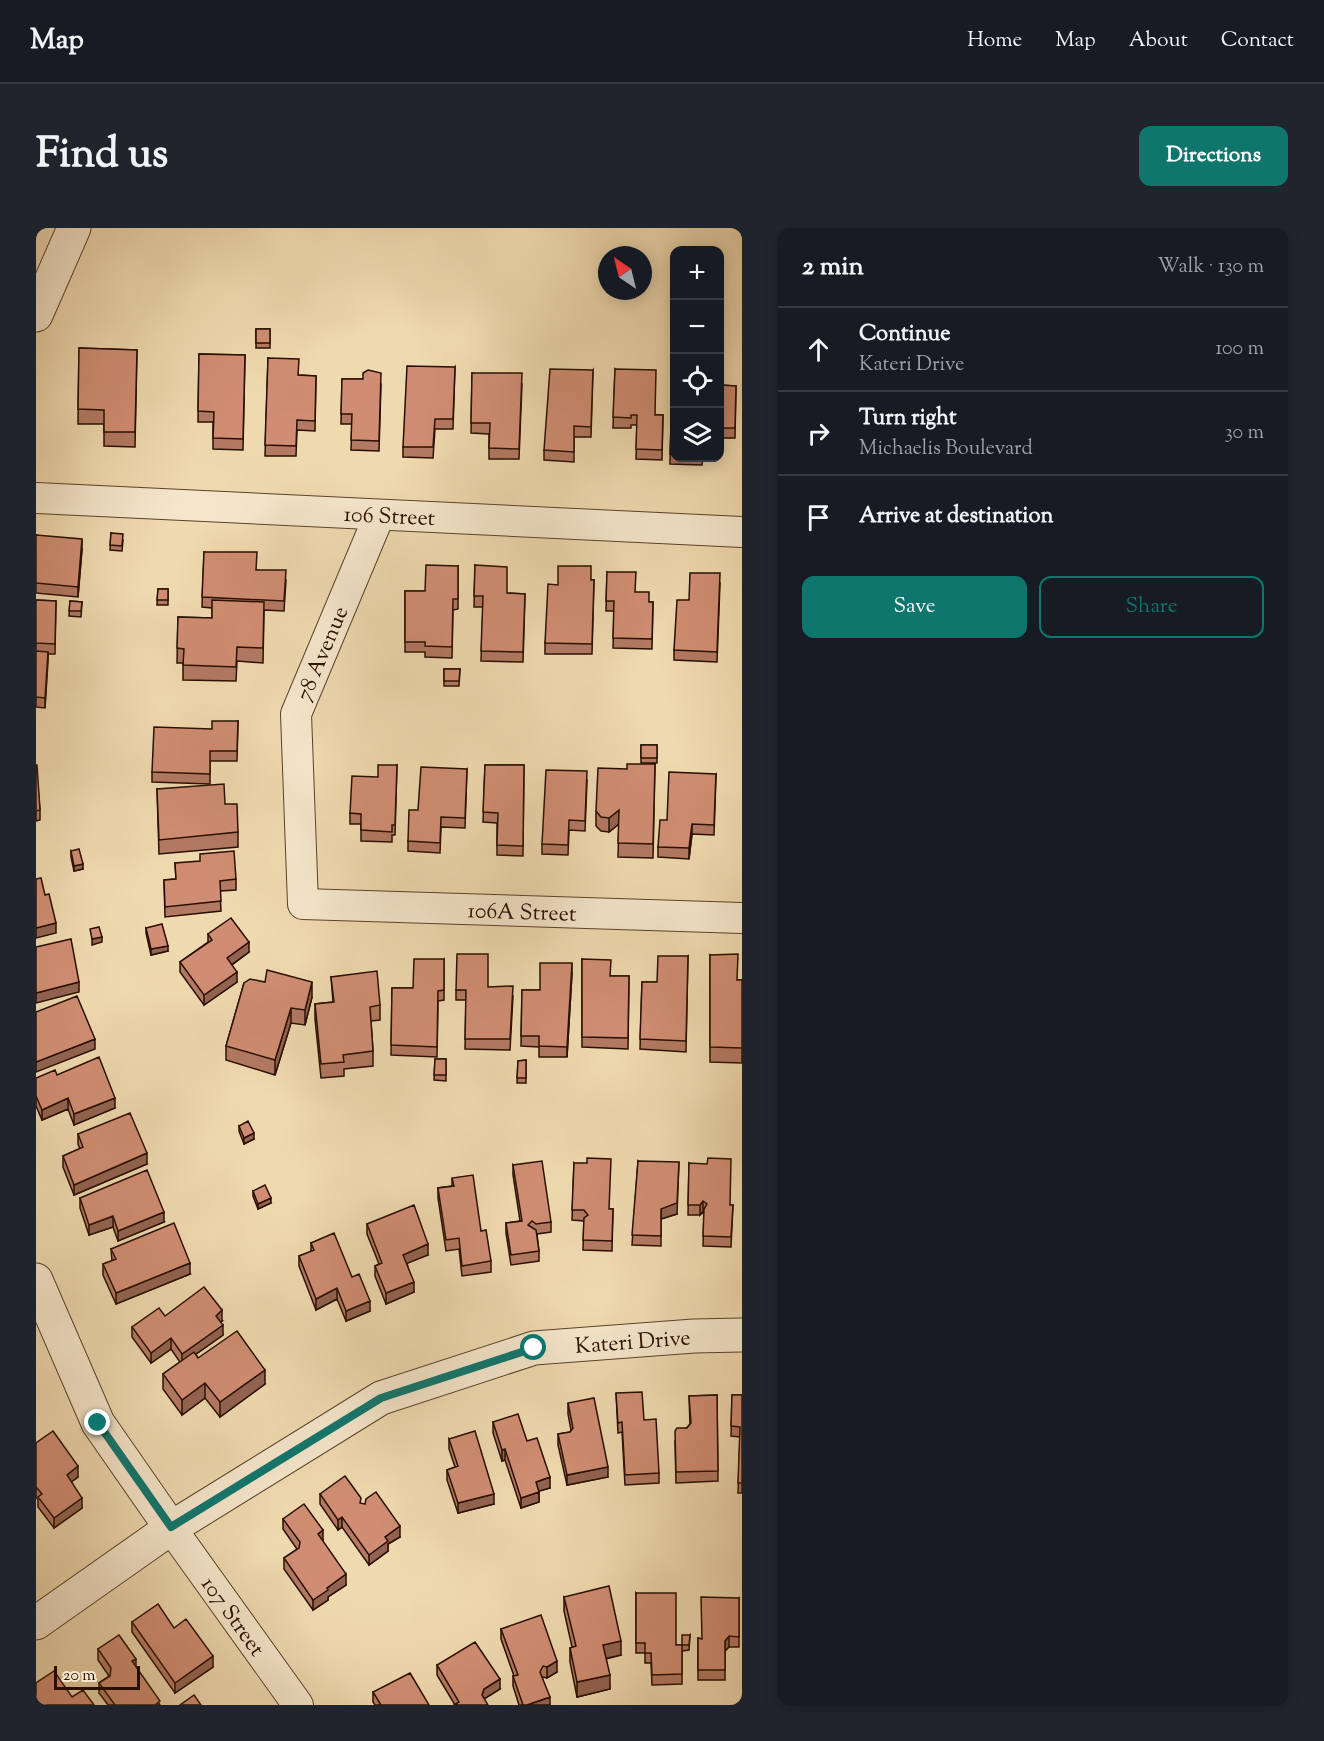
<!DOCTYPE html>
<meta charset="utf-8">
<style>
:root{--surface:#171b24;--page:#20242c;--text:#f1f3f6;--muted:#9ea1a6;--line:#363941;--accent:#0f766e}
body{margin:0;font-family:"Sorts Mill Goudy",serif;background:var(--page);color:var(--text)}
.controls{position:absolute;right:18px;top:18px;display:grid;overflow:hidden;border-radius:12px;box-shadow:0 3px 15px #0003}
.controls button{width:54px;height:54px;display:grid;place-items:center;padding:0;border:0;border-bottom:2px solid var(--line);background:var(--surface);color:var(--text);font:30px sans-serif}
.compass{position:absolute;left:562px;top:18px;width:54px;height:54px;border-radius:50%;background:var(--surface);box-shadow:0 3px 15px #0003;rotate:325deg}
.scale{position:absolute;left:18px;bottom:15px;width:86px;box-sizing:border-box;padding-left:6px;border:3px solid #290f01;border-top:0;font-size:16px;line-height:21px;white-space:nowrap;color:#290f01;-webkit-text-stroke:4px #f5e6cb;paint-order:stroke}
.stop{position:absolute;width:18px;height:18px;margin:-14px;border:4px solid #0f766e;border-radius:50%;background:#fff}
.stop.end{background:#0f766e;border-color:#fff;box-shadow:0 2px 6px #0008}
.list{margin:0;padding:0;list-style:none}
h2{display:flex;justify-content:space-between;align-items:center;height:78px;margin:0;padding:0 24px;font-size:26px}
h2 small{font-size:20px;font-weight:400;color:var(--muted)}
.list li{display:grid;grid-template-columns:39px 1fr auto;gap:18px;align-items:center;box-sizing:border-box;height:84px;padding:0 24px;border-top:2px solid var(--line)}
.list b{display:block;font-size:22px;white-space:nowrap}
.list p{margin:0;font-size:20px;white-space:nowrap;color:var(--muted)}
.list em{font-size:20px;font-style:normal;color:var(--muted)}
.actions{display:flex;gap:12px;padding:18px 24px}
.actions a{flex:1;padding:14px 0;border:2px solid var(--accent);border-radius:12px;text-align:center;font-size:21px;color:var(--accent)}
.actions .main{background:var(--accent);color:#fff}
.icon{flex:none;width:33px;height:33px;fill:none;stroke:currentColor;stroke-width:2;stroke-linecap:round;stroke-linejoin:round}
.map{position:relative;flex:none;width:706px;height:1477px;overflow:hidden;border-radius:12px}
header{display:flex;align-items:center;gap:36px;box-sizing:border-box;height:84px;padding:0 30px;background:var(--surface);border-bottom:2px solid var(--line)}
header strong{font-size:28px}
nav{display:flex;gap:33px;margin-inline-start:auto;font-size:21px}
.intro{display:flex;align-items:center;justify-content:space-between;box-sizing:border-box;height:144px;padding:0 36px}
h1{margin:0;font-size:42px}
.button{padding:15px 27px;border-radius:12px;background:var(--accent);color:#fff;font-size:21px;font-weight:700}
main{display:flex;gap:36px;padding:0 36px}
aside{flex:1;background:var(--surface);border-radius:12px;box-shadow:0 3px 15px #0003}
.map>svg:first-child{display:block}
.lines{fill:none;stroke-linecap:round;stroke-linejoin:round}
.minor-casing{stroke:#5a422c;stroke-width:32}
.tertiary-casing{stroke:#5a422c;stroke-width:35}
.minor{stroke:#f5e6cb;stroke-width:30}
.tertiary{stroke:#f5e6cb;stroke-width:33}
.wall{fill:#b37963;stroke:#290f01;stroke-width:1.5}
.shaded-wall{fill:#926350;stroke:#290f01;stroke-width:1.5}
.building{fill:#d08d73;stroke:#290f01;stroke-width:1.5}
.route{stroke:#0f766e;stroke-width:8}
.labels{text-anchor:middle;stroke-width:4.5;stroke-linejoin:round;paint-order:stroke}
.street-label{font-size:22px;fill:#290f01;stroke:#f5e6cb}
</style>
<header>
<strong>Map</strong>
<nav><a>Home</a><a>Map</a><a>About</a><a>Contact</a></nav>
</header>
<div class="intro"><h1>Find us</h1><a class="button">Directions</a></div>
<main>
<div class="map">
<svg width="706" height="1477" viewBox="0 0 706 1477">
<rect width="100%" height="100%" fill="#efd9af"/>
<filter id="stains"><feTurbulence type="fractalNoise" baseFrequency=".00333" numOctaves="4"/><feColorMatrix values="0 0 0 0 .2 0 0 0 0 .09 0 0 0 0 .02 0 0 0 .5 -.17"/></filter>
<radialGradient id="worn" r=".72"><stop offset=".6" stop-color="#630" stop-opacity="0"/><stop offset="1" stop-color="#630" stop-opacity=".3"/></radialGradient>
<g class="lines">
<defs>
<g id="minor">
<path id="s1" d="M0 270 706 304"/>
<path id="s2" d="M343 288 260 486 267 676 706 690"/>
<path id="s3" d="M135 1300 262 1477"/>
</g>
<g id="tertiary">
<path d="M0 87 38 0"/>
<path d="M0 1052 62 1195 135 1300"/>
<path id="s4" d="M0 1395 135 1300 345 1170 498 1120 658 1108 706 1107"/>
</g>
</defs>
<use href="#minor" class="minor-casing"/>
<use href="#tertiary" class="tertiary-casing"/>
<use href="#minor" class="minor"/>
<use href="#tertiary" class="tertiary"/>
</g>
<path class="wall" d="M220 101H234V120H220Z
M43 120 101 122 99 219 68 218V196H42Z
M163 126 209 127 207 222 177 221V194H162Z
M232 130 262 147 280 148 279 203 261 202 260 228H229Z
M419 139 417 201H399L397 230 367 229V219Z
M579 141 619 187H627L626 232 600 231 601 197H595V200H577Z
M557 142 555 209H538V234L508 232V222Z
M436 145 486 156 483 231H453V206L435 205Z
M306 151H327L345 156 343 223 315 222 316 196H305Z
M684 157 700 158 699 210H684Z
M635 197H639V230H667L666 237 634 236Z
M75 305 87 312 86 323 74 322Z
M0 307 46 321 42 369 0 365Z
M168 324 250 352 248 383 228 382 227 435 201 433 200 453 147 452V435H141L142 389 176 390V380L166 379Z
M439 337 471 365 489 366 487 434 445 433 447 379H438Z
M422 338V381L417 382 416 430 389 429V424H369V363H389Z
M571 344 613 374H617L616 421 577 420 578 383H570Z
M555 352H558L556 426H509V415L522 357Z
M684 355 681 434 638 432V422L653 372Z
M122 361H132V377H121Z
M0 372 20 373 19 426H12L9 480 0 479Z
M34 373 46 374 45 389 33 388Z
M408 441H424L423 458H408Z
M202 493 201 533H174V556L116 554V544L176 501Z
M605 517H621V535H605Z
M619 536 617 630 582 629 583 596 573 604 565 603 560 598V583L591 541Z
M0 537 4 582V592L0 593Z
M361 537 359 607H356V614L325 613V596H314V585L342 549Z
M449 537H488L487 628 461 627V595L447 594Z
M431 541 429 600 405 599 404 625 372 623V613L382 582Z
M680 546 678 607 656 606 653 631 622 629V619L631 592Z
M551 553 549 603 533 602 532 627 506 626V616Z
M121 561 189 576 202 604V619L123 626Z
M35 623 47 641 38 643 35 629Z
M139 635 200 651V662L184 663 185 683 129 689 128 652 140 651Z
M110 700 132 723 115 727 110 705Z
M172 706 213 724 196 737 201 754 168 777 144 744V734L172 714Z
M674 727 701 752H706V835L674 834Z
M652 728 650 824 604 821 606 754H621Z
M408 731V772L402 773 401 829 355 827 356 760H377Z
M546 731 574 748H593L592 821 546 819Z
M536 745 531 829H503V819L485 818 486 762H504Z
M295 749 344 777V792L335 793 337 823V838L308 841V848L285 850 279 791V776L297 774Z
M208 755 276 769 269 797 255 795 239 847 190 832V818Z
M452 759 477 768 474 822 429 821 430 772H420V762Z
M399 831H410V853L398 852Z
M490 832V855H481L482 833Z
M21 847 79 880 38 897 32 881 6 892 0 878V850Z
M203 898 218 911 208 916 203 903Z
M42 906 111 936 38 967 27 939V928L44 921 42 916Z
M602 933 641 986 625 991V1018L596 1017Z
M538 935 573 981H577L576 1023 547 1022 548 993 536 992Z
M653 935 694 977H697L695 1019 667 1018 668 984 664 987H652Z
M477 937 515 994V1004L501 1006 503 1023V1033L475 1037 470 1005V995L484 993 477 947Z
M416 950 445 1003 455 1033V1044L426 1048 423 1021 410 1023 402 970V960L416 958Z
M217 963 235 975 222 981 217 968Z
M44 970 128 994 82 1013 77 999 53 1007 44 980Z
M331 996 392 1027 371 1035 378 1064 350 1076 339 1048V1038L343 1036 331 1006Z
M275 1015 316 1049 334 1083 310 1093 301 1071 280 1082 263 1038V1028L275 1024Z
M75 1021 154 1046 80 1076 67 1047V1036L76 1033Z
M129 1088 186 1093 184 1094 187 1107 160 1126 162 1130 229 1156 184 1189 169 1170 146 1187 127 1161V1146L144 1134 135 1121 115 1135 96 1109V1099Z
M580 1165 623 1245V1255L589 1257 586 1204 582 1205Z
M681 1167 682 1253 640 1255 639 1213 654 1196 653 1168Z
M696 1167H706V1265H702L704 1209 695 1208Z
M532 1175 572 1249 531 1257 522 1217V1206L534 1204 535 1202 532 1186Z
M457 1194 491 1213 514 1260 503 1263V1274L485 1280 469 1232 466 1233 457 1205Z
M413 1211 458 1276 422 1285 411 1252V1242L419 1239 413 1221Z
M0 1215 42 1249 35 1254 46 1280 18 1300 2 1279V1272L0 1269Z
M284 1266 325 1276 364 1309 352 1316V1323L333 1337 306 1299 302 1302 284 1276Z
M247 1291 287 1312 286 1313 310 1357 292 1369V1372L277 1382 248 1341V1330L261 1321 247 1301Z
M600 1365 640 1417H646L654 1407 653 1422 646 1423V1456L616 1457 615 1435H609V1425H600Z
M528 1369 585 1427 570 1431 574 1461 541 1469 534 1434V1420L536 1419 528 1383Z
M703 1370V1419H693L689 1423V1452H662V1410L666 1411Z
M96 1394 138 1400 177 1439 139 1465 96 1404Z
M465 1401 521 1444 511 1450 507 1449H506L514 1477H483L477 1458V1448H478L465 1411Z
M62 1421 100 1440 124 1477H72L63 1465V1455L73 1448 62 1432Z
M401 1437 464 1461 448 1471 419 1477 401 1447Z
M337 1464 393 1477H339L337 1474Z"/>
<path class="shaded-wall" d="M46 311V321L42 369V359Z
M12 424V434L9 480V470Z
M583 582V596L573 604V590Z
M656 596V606L653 631V620Z
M47 636V641L38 643V638Z
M20 695V705L0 710V700Z
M66 709V714L56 717V711Z
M213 714V724L191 740V730Z
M132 718V723L115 727V721Z
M536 735V745L531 829V819Z
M201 744V754L168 777V767Z
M43 754V764L0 775V765Z
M276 754V769L269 797V782Z
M255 780V795L239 847V832Z
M59 811V821L0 844V834Z
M32 870V881L6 892V882Z
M79 870V880L38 897V886Z
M218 905V911L208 916V910Z
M111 925V936L38 967V957Z
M643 934 641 986 625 991V981Z
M235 970V975L222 981V976Z
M667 973V983L664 987V977Z
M128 984V994L82 1013V1003Z
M77 988V999L53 1007V997Z
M392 1016V1027L367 1037V1027Z
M154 1035V1046L80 1076V1065Z
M378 1054V1064L350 1076V1065Z
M301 1060V1071L280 1082V1071Z
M334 1073V1083L310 1093V1083Z
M186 1082V1093L180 1098V1088Z
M187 1097V1107L146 1136V1126Z
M135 1110V1121L115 1135V1125Z
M229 1142V1156L184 1189V1174Z
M169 1155V1170L146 1187V1172Z
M469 1221V1232L466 1233V1222Z
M42 1238V1249L31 1257V1247Z
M572 1239V1249L531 1257V1247Z
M514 1249V1260L500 1264V1254Z
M503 1264V1274L485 1280V1270Z
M458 1266V1276L422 1285V1275Z
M46 1270V1280L18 1300V1290Z
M306 1289V1299L302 1302V1292Z
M364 1298V1309L352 1316V1323L333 1337V1327L349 1309Z
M287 1302V1312L282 1317V1306Z
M310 1346V1357L292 1369V1372L277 1382V1372L291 1360Z
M693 1408V1419L689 1423V1413Z
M585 1413V1427L567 1431V1417Z
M177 1428V1439L139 1465V1455Z
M100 1431V1441L96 1433Z
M521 1433V1444L511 1450V1439Z
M574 1447V1461L541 1469V1454Z
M464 1451V1461L448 1471 446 1467 448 1461Z
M514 1469V1477H491Z"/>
<path class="building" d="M220 101H234V115H220Z
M43 120 101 122 99 204H68V182L42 181Z
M163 126 209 127 207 211 177 210 178 184 162 183Z
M232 130 263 131 262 147 280 148 279 193 261 192 260 218 229 217Z
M371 138 419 139 417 191H399L397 219H367Z
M514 141 557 142 555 199 538 198V224L508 222Z
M579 141 620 142 619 187H627L626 222 600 221 601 187H595V190L577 189Z
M332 142 345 145 343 213 315 212 316 186H305L306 151H327V145Z
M436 145H486L483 221 453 220 454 195H435Z
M684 157 700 158 699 200H684Z
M635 197H639V226H634Z
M75 305 87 306 86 318 74 317Z
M0 307 46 311 42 359 0 355Z
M168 324H221L220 342H250L248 373 166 369Z
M390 337 422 338V371H417L416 419 389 418V414H369V363H389Z
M439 337 471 339V365L489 366 487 424 445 423 447 368H438Z
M522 338H555V352H558L556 416 509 415 512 356 522 357Z
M571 344H600L599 364H613V374H617L616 411 577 410 578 373H570Z
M654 345H684L681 424 638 422 641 372H653Z
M122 361H132V372H121Z
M0 372 20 373 19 416 0 415Z
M176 372 228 374 227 420 201 419 200 439 147 437 148 421 141 420 142 389 176 390Z
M34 373 46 374 45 383H33Z
M0 423 12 424 9 470 0 469Z
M408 441H424L423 453H408Z
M176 493H202L201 523H174V546L116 544 118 499 176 501Z
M605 517H621V530H605Z
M591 536H619L617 616 582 615 583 582 573 590 565 589 560 583 562 540 591 541Z
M0 537H1L4 582 0 583Z
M342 537H361L359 597H356V604L325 602V586L314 585 316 548 342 549Z
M449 537H488L487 618 461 617 462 585 447 584Z
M385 539 431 541 429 590 405 589 404 615 372 613 373 582H382Z
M510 542 551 543 549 593 533 592 532 617 506 616Z
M633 544 680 546 678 597 656 596 653 620 622 619 624 592H631Z
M188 556 189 576H201L202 604 123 612 121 561Z
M43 621 47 636 38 638 35 623Z
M198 623 200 651 184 653 185 673 129 679 128 652 140 651 139 635 164 633V626Z
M5 650 9 667 13 666 20 695 0 700V651Z
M195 690 213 714 191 730 201 744 168 767 144 734 176 712 172 706Z
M126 696 132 718 115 721 110 700Z
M63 699 66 709 56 711 54 701Z
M35 711 43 754 0 765V719Z
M421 726H452V759L477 758 474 811H429L430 762H420Z
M702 726 701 752H706V820L674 819V727Z
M622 728H652L650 813 604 811 606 754H621Z
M378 731H408V762L402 763 401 819 355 817 356 760H377Z
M546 731 575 732 574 748H593L592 810 546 809Z
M504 735H536L531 819 503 818V808H485L486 762H504Z
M231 742 276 754 269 782 255 780 239 832 190 818 208 755 214 751 229 754Z
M341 743 344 777 334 779 337 823 307 827 308 834 285 836 279 776 298 774 295 749Z
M41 768 59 811 0 834V784Z
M63 829 79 870 38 886 32 870 6 882 0 868V850L19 842 21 847Z
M399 831H410V847H398Z
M490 832V850H481L482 833Z
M94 885 111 925 38 957 27 928 47 919 42 906Z
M212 893 218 905 208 910 203 898Z
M551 930 575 931 573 981H577L576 1013 547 1012 548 990 552 987 548 982H536L538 935H551Z
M672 930 695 931 694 977H697L695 1009 667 1008 668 981 671 976 667 973 664 977H652L653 935 671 936Z
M506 933 515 994 500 996 496 993 492 997 500 1002 503 1023 475 1027 470 995 486 993 477 937Z
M602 933 643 934 641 975 625 981V1008L596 1007Z
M111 942 128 984 82 1003 77 988 53 997 44 970Z
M437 947 445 1003 450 1002 455 1033 426 1038 423 1010 410 1012 402 960 418 958 416 950Z
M229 957 235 970 222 976 217 963Z
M378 977 392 1016 367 1027 378 1054 350 1065 339 1038 346 1035 331 996Z
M138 995 154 1035 80 1065 67 1036 80 1031 75 1021Z
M298 1005 316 1049 323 1046 334 1073 310 1083 301 1060 280 1071 263 1028 278 1022 275 1015Z
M168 1059 186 1082 180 1088 187 1097 146 1126 135 1110 115 1125 96 1099 123 1080 129 1088Z
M201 1103 229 1142 184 1174 169 1155 146 1172 127 1146 158 1124 162 1130Z
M606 1164 608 1192 620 1191 623 1245 589 1247 586 1194 582 1195 580 1165Z
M681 1167 682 1243 640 1244 639 1203 641 1200H651L655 1195 653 1168Z
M696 1167H706V1255H702L704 1199 695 1198Z
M558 1170 572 1239 531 1247 522 1206 534 1204 537 1200 532 1175Z
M482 1186 491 1213 501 1210 514 1249 500 1254 503 1264 485 1270 469 1221 466 1222 457 1194Z
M17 1203 42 1238 31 1247 46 1270 18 1290 2 1269 6 1266 0 1259V1215Z
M439 1203 458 1266 422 1275 411 1242 422 1238 413 1211Z
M309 1248 325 1270 324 1275 329 1276 330 1271 340 1264 364 1298 349 1309 352 1313 333 1327 306 1289 302 1292 284 1266Z
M268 1276 287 1302 282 1306 310 1346 291 1360 292 1362 277 1372 248 1330 263 1320 264 1314 247 1291Z
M573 1358 585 1413 567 1417 574 1447 541 1454 534 1420 540 1418 528 1369Z
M600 1365H640V1417H646V1446L616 1447 615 1425H609V1415H600Z
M665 1369 703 1370V1409L693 1408 689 1413V1442H662V1410L666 1411Z
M122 1376 138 1400 150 1391 177 1428 139 1455 96 1394Z
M505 1387 521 1433 511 1439 507 1438 504 1444 514 1469 491 1477H487L477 1448 482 1447 465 1401Z
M83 1407 100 1431 96 1433 124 1473 119 1477H79L63 1455 74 1448 75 1440 62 1421Z
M646 1407H654L653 1417H646Z
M439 1414 464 1451 448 1461 446 1467 452 1477H418L423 1474 401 1437Z
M18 1443 36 1469 47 1462 58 1477H2L0 1475V1455Z
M374 1445 393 1477H345L337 1464Z
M158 1467 165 1477H144Z"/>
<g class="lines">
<path class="route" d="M62 1195 135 1299 345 1170 498 1120"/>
</g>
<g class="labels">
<g class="street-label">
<text dy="8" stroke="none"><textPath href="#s1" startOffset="354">106 Street</textPath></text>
<text transform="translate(285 425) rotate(-67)" y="8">78 Avenue</text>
<text dy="8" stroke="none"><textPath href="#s2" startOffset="624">106A Street</textPath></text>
<text dy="8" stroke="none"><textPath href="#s4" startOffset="672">Kateri Drive</textPath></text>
<text dy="8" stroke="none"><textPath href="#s3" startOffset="108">107 Street</textPath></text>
</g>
</g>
<rect width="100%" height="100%" filter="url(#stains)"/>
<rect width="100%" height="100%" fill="url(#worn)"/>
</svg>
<div class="controls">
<button>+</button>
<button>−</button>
<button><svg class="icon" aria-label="locate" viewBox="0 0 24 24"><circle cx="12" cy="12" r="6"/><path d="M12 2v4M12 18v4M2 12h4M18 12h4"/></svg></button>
<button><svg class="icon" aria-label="layers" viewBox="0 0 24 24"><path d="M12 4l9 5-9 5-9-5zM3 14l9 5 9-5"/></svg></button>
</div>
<svg class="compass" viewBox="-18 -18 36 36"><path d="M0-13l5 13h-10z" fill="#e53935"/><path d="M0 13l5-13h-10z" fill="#9ea1a6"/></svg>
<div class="scale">20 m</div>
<div class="stop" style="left:498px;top:1120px"></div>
<div class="stop end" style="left:62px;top:1195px"></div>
</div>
<aside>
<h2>2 min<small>Walk · 130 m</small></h2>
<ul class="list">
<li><svg class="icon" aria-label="ahead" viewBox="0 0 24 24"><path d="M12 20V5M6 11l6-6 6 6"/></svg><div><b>Continue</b><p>Kateri Drive</p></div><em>100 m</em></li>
<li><svg class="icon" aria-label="right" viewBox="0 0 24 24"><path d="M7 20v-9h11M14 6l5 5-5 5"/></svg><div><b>Turn right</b><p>Michaelis Boulevard</p></div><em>30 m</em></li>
<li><svg class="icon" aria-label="arrive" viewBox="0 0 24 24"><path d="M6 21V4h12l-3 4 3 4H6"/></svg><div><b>Arrive at destination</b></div></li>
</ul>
<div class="actions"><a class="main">Save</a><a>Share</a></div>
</aside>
</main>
